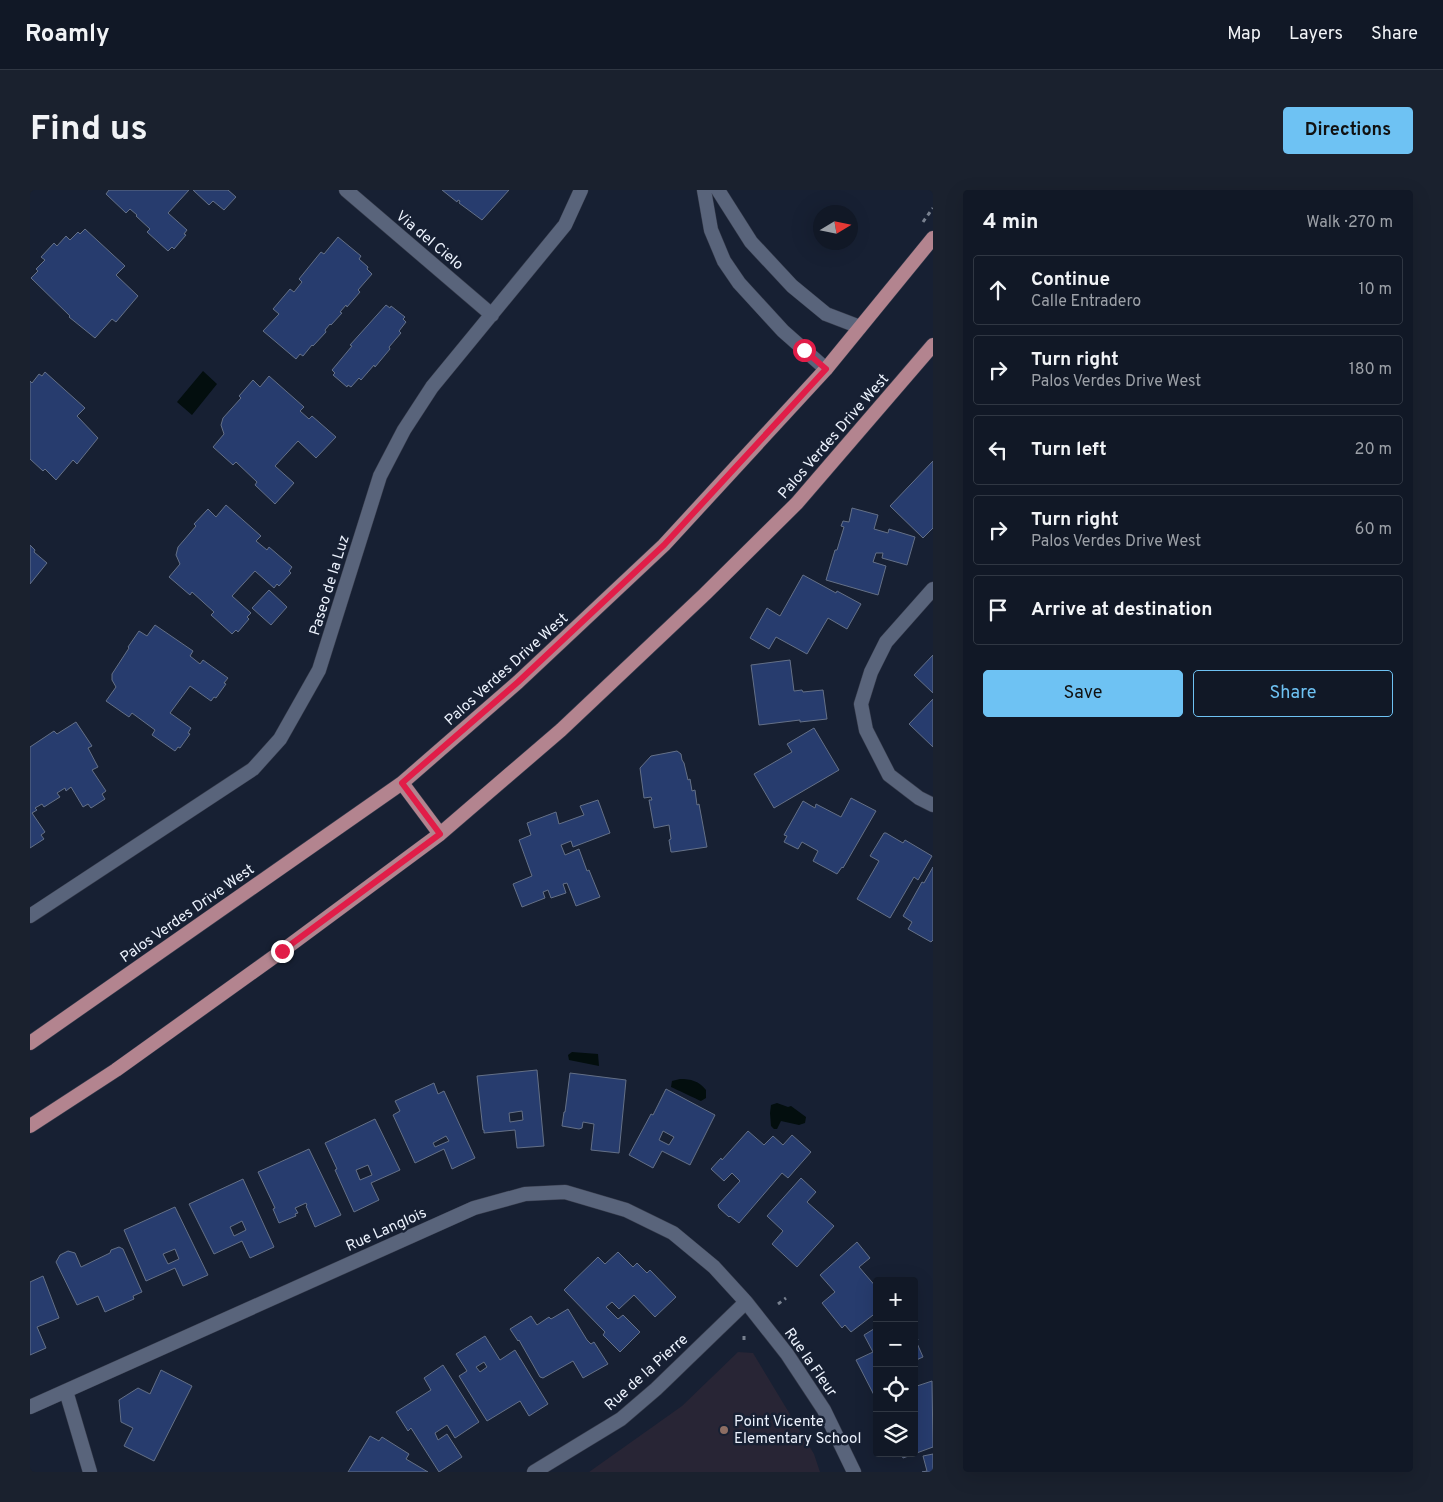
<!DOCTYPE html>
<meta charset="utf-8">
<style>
:root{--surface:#111826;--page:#1a212e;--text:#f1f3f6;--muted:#9ca0a7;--line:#303743;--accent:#6ec2f3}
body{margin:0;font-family:Overpass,sans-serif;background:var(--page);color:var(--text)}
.controls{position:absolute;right:15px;bottom:15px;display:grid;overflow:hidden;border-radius:5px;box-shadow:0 5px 20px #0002}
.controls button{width:45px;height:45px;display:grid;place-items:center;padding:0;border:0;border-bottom:1px solid var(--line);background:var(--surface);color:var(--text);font:25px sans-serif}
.compass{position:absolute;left:783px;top:15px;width:45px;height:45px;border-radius:50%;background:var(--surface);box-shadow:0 5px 20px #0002;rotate:80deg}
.stop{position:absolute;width:15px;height:15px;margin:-11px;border:4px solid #e11d48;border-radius:50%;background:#fff}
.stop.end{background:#e11d48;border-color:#fff;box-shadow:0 1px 5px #0008}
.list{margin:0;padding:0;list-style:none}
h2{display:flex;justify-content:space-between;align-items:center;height:65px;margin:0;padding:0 20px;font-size:21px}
h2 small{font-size:16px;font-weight:400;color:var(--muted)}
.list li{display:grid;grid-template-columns:32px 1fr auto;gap:15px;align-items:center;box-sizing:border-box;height:70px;margin:0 10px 10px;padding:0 10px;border:1px solid var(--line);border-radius:5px}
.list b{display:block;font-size:19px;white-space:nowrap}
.list p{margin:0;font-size:16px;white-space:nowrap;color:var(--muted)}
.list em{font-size:16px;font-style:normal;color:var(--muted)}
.actions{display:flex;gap:10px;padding:15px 20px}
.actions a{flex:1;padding:11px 0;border:1px solid var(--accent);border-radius:5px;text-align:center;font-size:18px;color:var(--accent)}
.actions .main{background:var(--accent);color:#111}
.icon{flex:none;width:28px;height:28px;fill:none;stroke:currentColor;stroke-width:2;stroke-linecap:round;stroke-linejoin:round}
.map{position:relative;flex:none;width:903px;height:1282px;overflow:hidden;border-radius:5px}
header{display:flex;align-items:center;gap:30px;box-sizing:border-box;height:70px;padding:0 25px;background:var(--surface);border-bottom:1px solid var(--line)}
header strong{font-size:24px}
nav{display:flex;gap:28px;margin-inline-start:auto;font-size:18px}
.intro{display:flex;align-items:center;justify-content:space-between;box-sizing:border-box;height:120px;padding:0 30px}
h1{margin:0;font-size:35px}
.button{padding:12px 22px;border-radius:5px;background:var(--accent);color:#111;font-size:18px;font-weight:700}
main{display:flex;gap:30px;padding:0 30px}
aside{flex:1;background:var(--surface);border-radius:5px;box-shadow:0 5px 20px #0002}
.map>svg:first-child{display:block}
.education{fill:#282535}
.water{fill:#030e0e}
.building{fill:#273c6e;stroke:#647087;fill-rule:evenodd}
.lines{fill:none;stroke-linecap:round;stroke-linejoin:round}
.minor-casing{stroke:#373c4c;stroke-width:15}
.tertiary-casing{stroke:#373c4c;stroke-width:15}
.primary-casing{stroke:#373c4c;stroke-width:15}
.path{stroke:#78808f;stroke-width:3;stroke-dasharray:4 4;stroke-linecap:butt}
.minor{stroke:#59647b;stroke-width:14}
.tertiary{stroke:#59647b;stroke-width:14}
.primary{stroke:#b3848f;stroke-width:14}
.route{stroke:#e11d48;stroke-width:6}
.education-dot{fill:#8d6e63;stroke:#172033;stroke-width:2}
.labels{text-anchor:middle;stroke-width:5;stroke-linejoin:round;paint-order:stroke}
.street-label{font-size:15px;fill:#ecf2fd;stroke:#172033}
.poi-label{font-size:15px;fill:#ecf2fd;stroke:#172033;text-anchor:start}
</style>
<header>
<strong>Roamly</strong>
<nav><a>Map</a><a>Layers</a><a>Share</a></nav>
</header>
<div class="intro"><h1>Find us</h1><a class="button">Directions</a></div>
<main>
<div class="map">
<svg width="903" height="1282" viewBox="0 0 903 1282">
<rect width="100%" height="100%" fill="#172033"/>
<path class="education" d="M708 1162 723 1163 784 1264 790 1282H559L652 1216Z"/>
<path class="water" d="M173 181 187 194 162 225 147 212Z
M542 862 568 864 569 876 539 870 538 865Z
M650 889C661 889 669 891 676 900V908L671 911C669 910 643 898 641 897L642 891Z
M747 913 758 917 761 916 776 927 775 933 769 935 751 931 747 939H744L741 936 740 923 741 915Z"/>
<path class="building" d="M79 0H159L138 23 157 40 154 44 156 45 144 59 142 57 138 61 117 42 120 39 106 26 107 25 100 19 96 23 76 4Z
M163 0H198L206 7 194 20 183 11 179 15Z
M412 0H479L452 30 429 13 430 11 428 10 427 12Z
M55 39 95 76 86 85 108 106 86 132 82 129 65 148 39 127 40 126 1 88 8 81 6 79 15 70 11 67 24 53 27 56 36 46 40 50 48 42 50 44Z
M308 47 331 66 329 69 338 77 337 79 342 84 328 100 330 102 317 117 316 115 310 122 312 123 301 135 300 134 295 140 296 142 283 156 282 155 273 166 270 164 266 169 233 141 249 124 243 119 260 99 264 102 272 92 269 89 291 62 294 64Z
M356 115 360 118 361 116 375 127 373 129 376 132 369 141 371 143 359 157 360 159 345 177 344 175 331 190 329 188 321 197 318 195 317 197 303 185 305 183 302 180 322 156 320 155Z
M15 182 55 218 47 226 68 248 47 274 43 270 26 290 15 279 13 281 0 269V191L2 193 9 184 12 186Z
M239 186 274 217 270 221 279 229 282 226 306 247 286 268 268 251 245 276 264 293 245 314 225 295 227 292 206 272 203 275 183 257 194 244 191 235 193 228 211 208 209 206 223 190 230 197Z
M903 271V338L893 348 860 316Z
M196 315 231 346 226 351 237 360 239 357 262 377 259 381 261 383 249 396 247 394 244 398 225 381 202 406 221 423 217 427 219 429 208 442 206 440 202 444 181 425 184 422 162 402 160 405 139 387 150 374 146 365 148 357 166 336 164 334 178 319 186 327Z
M822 318 848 325 844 339 858 343 859 339 885 347 877 375 852 368 853 363H846L843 372 856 376 848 405 796 390 805 360H807L814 337 811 336 813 331 819 332Z
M0 355 5 360 4 362 17 373 0 394Z
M773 385 806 403 807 401 831 414 817 439 798 428 777 464 746 447 739 459 720 448 737 418 750 426Z
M239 400 257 417 241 435 222 418Z
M125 435 163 461 160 466 170 474 173 470 198 488 194 493 196 494 186 508 184 507 181 511 160 496 140 523 161 538 158 543 160 544 150 558 148 557 145 561 122 545 125 540 102 523 99 527 76 511 86 497 82 490V484L99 458 98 457 109 441 117 446Z
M903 465V503L884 485Z
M760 470 764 501 772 500 773 502 793 500 797 529 770 532V530L729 535 721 475Z
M903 509V557L879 534Z
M46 532 62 556 58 558 68 577 62 580 76 601 72 604 75 609 61 618 58 614 53 617 41 597 36 601 35 598 27 603 30 607 14 617 12 614 5 618 7 620 2 623 15 642 11 645 14 649 0 658V557L24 541 27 544Z
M784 538 809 580 744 618 724 584 762 562 757 554Z
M647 561 651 564 652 570 654 573 658 590 660 589 662 601 665 600 667 615 669 614 677 657 643 662H641L639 650 641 649 639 635 624 638 619 610H622L621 607 614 608 610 578 621 566Z
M821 608 846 621 813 678 812 677 807 684 783 671 788 661 772 652 768 659 754 652 757 646 754 645 773 611 785 618 786 614 811 627Z
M568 610 580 643 543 657 541 651 531 655 535 665 549 659 557 681 559 680 570 707 546 716 537 693 533 694 536 703 521 708 518 700 513 702 515 708 492 717 483 694 502 686 489 650 501 645 497 633 526 622 529 634 554 625 550 616Z
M854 643H856L873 653 875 650 902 666 888 690 884 687 860 728 827 709 849 671 840 666Z
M903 677V750L901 752 878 739 882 732 873 726 892 692 894 693Z
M507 880 514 956 487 958 485 940 454 943V940H453L447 886ZM492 921 493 930 480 932 479 923Z
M540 883 596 890 589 963 561 960 564 934 553 932 552 938 549 939 532 936 534 922H535Z
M404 893 408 904 414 901 445 968 422 979 414 959 385 973 363 925 370 921 365 911ZM416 946 419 951 405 957 403 953Z
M636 899 685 925 660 975 632 961 623 978 599 965 621 924 623 925ZM633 941 644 947 639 955 629 950Z
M345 929 370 980 341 993 349 1010 324 1022 305 980 307 979 295 953ZM338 975 342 985 330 990 326 980Z
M718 941 734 955 743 946 753 955 762 945 781 962 758 988 752 983 709 1033 700 1026 699 1027 689 1018 688 1015 710 991 702 983 694 991 681 979 691 968 692 970Z
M279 959 311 1025 285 1037 276 1016 277 1015 276 1013 265 1018 268 1023 265 1024 266 1026 249 1033 243 1019 245 1018 228 982Z
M771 988 786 1002 777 1012 804 1036 767 1077 742 1054 753 1041 737 1026Z
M213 989 244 1057 220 1068 212 1051 184 1064 159 1014ZM212 1031 216 1040 204 1046 200 1037Z
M145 1017 178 1085 153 1096 145 1078 116 1091 94 1040ZM145 1059 149 1069 138 1074 133 1064Z
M827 1052 840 1068 829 1077 847 1098V1122L821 1142 815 1135 812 1138 792 1113 805 1102 790 1085Z
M89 1057 93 1059 112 1102 103 1106 104 1109 75 1122 68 1106 47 1115 26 1072 30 1065 38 1061 45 1063 51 1077 80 1063 81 1060Z
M588 1062 603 1077 607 1073 617 1083 620 1080 646 1107 625 1127 604 1105 589 1119 582 1112 576 1117 588 1129 593 1125 610 1142 590 1162 573 1145 575 1142 534 1100 568 1067 575 1074Z
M13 1086 29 1128 7 1137 16 1158 0 1165V1092Z
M538 1119 557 1150 561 1154 564 1152 578 1174 553 1188 543 1171 513 1188 510 1187 489 1150 488 1151 480 1139 501 1126 507 1135 519 1127 521 1129Z
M847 1137V1203L844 1205 826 1170 843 1162 834 1145Z
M884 1141 888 1150 886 1151 893 1167 884 1171Z
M455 1146 470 1170 485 1160 518 1214 499 1226 490 1211 457 1231 429 1186 437 1181 426 1164ZM454 1172 457 1177 450 1182 446 1177Z
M413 1175 449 1232 425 1248 417 1235 405 1243 408 1250 417 1244 432 1267 409 1282 381 1238 378 1241 366 1222 401 1200 394 1188Z
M131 1180 162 1196 124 1271 94 1256 103 1238 91 1232 89 1210 108 1198 120 1204Z
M902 1191 903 1257 873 1268 871 1263H884V1197Z
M340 1246 349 1251 352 1247 379 1264 376 1269 398 1282H318Z
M903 1264V1282H892L897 1281 893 1266Z"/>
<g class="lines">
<defs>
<path id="minor" d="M316 0 462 125
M903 399 856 452 841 482 831 514 836 540 859 585 889 608 903 615
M0 726 223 579 250 549 289 480 350 286 374 240 402 197 535 35 551 0
M36 1201 60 1282
M0 1217 444 1018 495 1004 535 1002 596 1020 643 1043 684 1077 716 1112 757 1164 794 1220 824 1282
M504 1282 591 1229 626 1199 716 1112"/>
<path id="tertiary" d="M674 0 681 40 694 71 709 93 753 141 796 179
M688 0 721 52 762 96 796 124 830 137"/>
<path id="primary" d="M372 593 410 644
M0 853 372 593 488 492 634 355 796 179 903 48
M0 936 86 880 252 761 410 644 531 540 675 404 767 313 903 155"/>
</defs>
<use href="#minor" class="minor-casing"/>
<use href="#tertiary" class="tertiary-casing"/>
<use href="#primary" class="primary-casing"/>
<path class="path" d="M893 32 903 18
M748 1114 756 1108
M714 1146V1152"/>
<use href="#minor" class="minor"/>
<use href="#tertiary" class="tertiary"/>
<use href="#primary" class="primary"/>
</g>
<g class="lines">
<path class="route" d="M252 761 410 644 372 593 488 492 634 355 796 179 774 160"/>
</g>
<circle class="education-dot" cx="694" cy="1240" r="5"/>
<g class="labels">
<g class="street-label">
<text transform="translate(400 50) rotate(40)" y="5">Via del Cielo</text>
<text transform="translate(803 246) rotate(-49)" y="5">Palos Verdes Drive West</text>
<text transform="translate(299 395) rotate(-73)" y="5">Paseo de la Luz</text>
<text transform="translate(476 479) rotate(-42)" y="5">Palos Verdes Drive West</text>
<text transform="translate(157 723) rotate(-35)" y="5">Palos Verdes Drive West</text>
<text transform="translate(356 1039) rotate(-24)" y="5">Rue Langlois</text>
<text transform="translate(781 1172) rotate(55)" y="5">Rue la Fleur</text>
<text transform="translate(616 1182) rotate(-42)" y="5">Rue de la Pierre</text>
</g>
<g class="poi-label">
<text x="704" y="1236">Point Vicente<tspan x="704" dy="17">Elementary School</tspan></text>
</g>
</g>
</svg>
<div class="controls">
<button>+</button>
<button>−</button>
<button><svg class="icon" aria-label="locate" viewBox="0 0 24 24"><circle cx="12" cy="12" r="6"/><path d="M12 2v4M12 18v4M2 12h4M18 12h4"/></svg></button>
<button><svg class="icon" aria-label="layers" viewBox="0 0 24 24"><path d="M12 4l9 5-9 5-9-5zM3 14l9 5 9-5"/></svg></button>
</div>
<svg class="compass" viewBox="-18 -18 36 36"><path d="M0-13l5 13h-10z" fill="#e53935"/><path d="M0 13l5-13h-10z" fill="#9ca0a7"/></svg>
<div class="stop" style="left:774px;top:160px"></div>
<div class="stop end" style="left:252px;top:761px"></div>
</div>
<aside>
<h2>4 min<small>Walk · 270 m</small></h2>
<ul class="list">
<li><svg class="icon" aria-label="ahead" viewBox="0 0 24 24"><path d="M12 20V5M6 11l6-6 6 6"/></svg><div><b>Continue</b><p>Calle Entradero</p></div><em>10 m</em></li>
<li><svg class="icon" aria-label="right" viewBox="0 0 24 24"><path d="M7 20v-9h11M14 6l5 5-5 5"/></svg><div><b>Turn right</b><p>Palos Verdes Drive West</p></div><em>180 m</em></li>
<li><svg class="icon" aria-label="left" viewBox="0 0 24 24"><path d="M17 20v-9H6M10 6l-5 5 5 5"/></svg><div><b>Turn left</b></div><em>20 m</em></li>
<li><svg class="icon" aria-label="right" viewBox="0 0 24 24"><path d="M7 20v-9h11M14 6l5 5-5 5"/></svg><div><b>Turn right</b><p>Palos Verdes Drive West</p></div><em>60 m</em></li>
<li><svg class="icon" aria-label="arrive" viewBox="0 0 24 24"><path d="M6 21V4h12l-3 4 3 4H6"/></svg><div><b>Arrive at destination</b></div></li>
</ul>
<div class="actions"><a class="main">Save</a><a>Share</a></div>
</aside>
</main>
